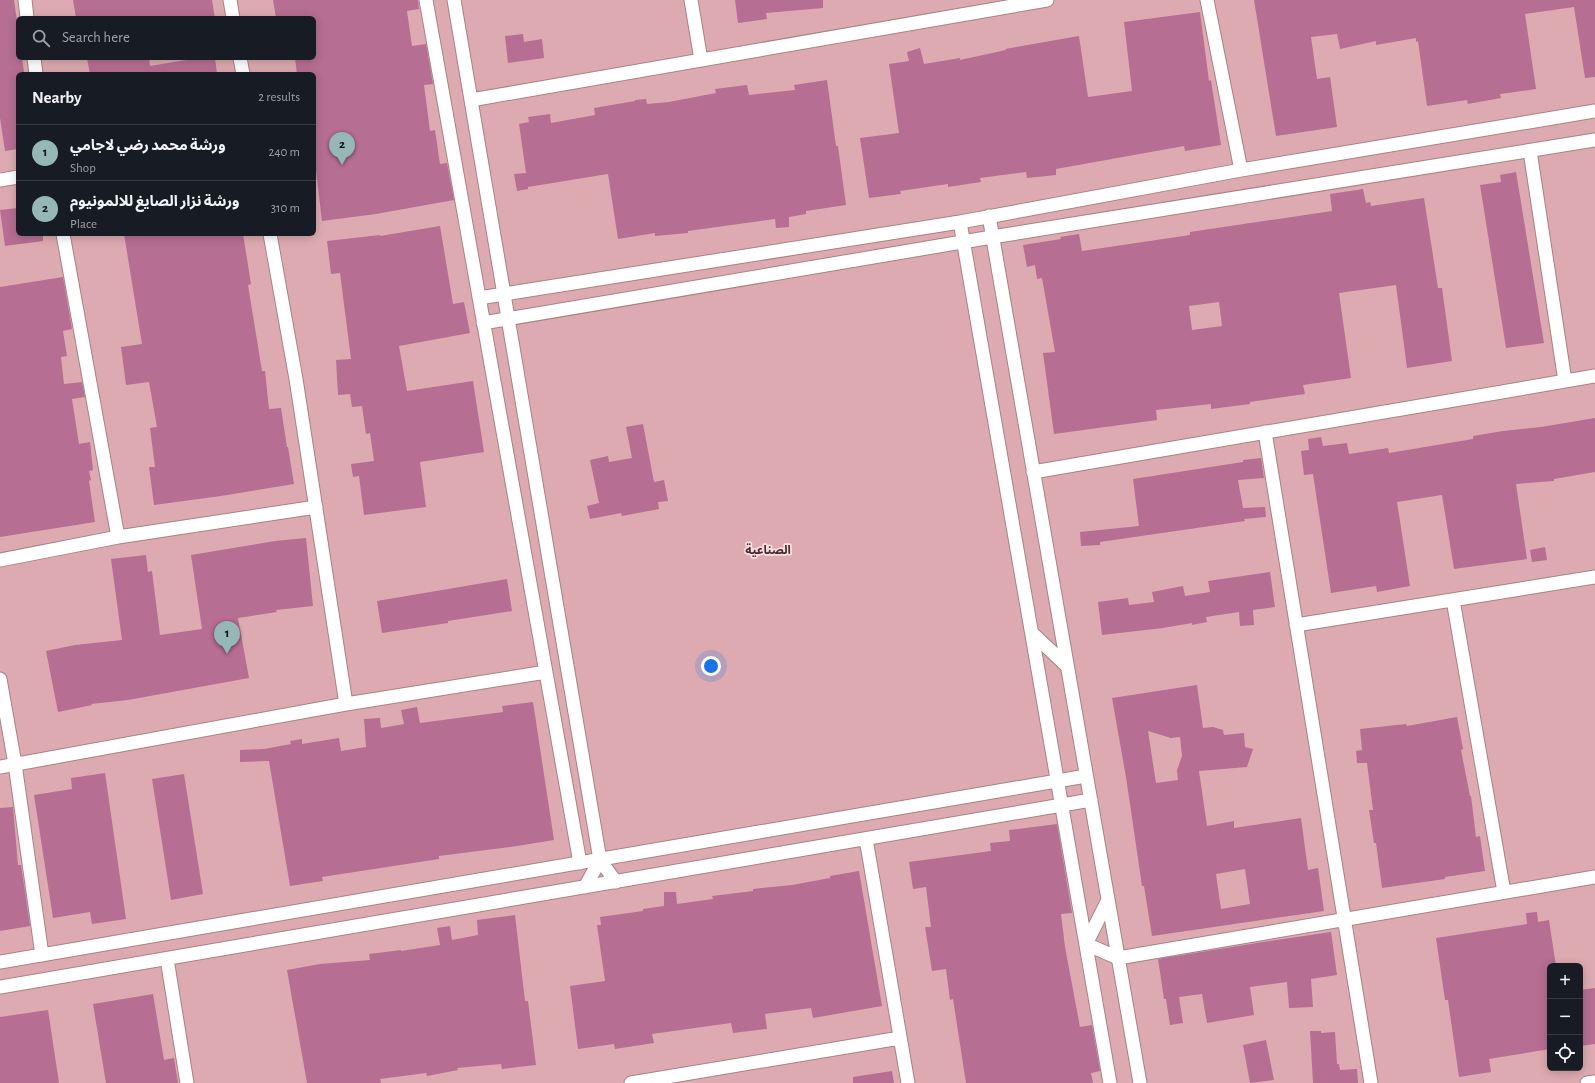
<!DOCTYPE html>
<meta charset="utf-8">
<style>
:root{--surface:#171b24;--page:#20242c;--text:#f1f3f6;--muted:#9ea1a6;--line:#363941;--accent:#95b7b7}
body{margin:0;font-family:"Alegreya Sans","Noto Sans Arabic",sans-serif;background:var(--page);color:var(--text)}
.controls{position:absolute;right:12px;bottom:12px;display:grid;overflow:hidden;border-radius:6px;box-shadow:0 2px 10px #0003}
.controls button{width:36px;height:36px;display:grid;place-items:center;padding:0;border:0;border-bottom:1px solid var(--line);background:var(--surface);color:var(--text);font:20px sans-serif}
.you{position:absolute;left:711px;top:666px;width:14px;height:14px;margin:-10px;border:3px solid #fff;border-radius:50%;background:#1a73e8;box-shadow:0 0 0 6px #1a73e833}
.badge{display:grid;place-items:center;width:26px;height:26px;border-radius:50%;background:var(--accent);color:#111;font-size:13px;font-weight:700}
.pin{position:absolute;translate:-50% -33px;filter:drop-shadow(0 1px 2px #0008)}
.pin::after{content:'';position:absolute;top:21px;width:14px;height:12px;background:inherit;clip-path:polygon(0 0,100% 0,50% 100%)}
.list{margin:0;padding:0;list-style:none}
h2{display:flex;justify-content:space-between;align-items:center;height:52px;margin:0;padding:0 16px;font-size:17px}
h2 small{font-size:13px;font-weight:400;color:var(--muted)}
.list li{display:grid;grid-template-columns:26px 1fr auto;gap:12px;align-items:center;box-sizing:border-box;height:56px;padding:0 16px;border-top:1px solid var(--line)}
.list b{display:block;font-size:15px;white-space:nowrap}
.list p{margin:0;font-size:13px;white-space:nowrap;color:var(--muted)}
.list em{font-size:13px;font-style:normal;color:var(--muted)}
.icon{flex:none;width:22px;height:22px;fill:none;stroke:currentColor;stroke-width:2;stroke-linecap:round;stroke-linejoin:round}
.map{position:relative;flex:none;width:1595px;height:1083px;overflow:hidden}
.search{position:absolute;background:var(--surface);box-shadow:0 2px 10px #0003;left:16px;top:16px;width:300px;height:44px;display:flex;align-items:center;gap:10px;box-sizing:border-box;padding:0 14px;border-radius:6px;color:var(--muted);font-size:15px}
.panel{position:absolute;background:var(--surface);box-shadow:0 2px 10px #0003;left:16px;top:72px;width:300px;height:164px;border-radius:6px}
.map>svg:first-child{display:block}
.built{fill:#deaab1;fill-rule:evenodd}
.building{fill:#b66e92;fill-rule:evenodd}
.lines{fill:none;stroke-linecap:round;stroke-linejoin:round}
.minor-casing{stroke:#aa8086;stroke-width:15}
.minor{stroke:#fff;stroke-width:13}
.labels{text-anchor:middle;stroke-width:3.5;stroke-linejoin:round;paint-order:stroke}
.neighbourhood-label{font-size:12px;font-weight:bold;fill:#4b292f;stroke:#f7e0e2}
</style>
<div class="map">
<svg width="1595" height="1083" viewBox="0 0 1595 1083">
<rect width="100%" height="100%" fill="#e5b8be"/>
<path class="built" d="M0 0H1595V1083H0ZM18 18H314V58H18ZM18 74H314V234H18ZM1550 966H1580V1068H1550Z"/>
<path class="building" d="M0 0H14L18 28V58H22L24 72 18 73V149L5 151 0 118Z
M73 0H212L215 18H76Z
M273 0H418L419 9 407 11 412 46 426 44 433 84 424 85 430 131 435 130 440 164 447 163 454 200 376 214 322 221 314 154V74H297L295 58H314V18H276Z
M735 0H823V8L766 13 767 19 738 23Z
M1254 0H1595V77L1585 78 1574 7 1525 14 1536 89 1500 94 1501 98 1468 104 1467 100 1427 106 1418 41 1416 42V38L1376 45V41L1340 49 1337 34 1311 37 1317 79 1330 77 1337 127 1276 136Z
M1200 12 1209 81 1211 80 1221 145 1185 151 1184 146 1056 169V175L1027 178 1026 172 980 178 981 182 948 187V184L900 191 901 194 869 198 860 138 899 133 889 64 909 61 907 52 920 48 924 64 960 58V60L1006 50 1005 49 1079 36 1088 97 1132 91 1124 22Z
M523 34 524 42 542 39 544 58 508 63 505 36Z
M87 58H149L150 66 198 58H215L217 74H90Z
M827 80 836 146H838L846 205 806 211V214L789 217V227L776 228 775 219 688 231V233L655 236V233L618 239 608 174 528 187V189L517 191 514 174 526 173 519 124 529 122 528 117 550 114 551 123 595 115 594 108 635 101V100L646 99 647 104 669 102 716 93 715 89 747 85 749 95 795 90 794 85Z
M1516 172 1544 343 1506 348 1480 185 1501 182 1500 175Z
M1363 189 1366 203 1370 202 1371 206 1424 198 1438 288H1442L1452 361 1407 368 1396 285 1339 293 1351 378 1303 385 1305 394 1250 402V404L1211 409V404L1156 410 1157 420 1054 434 1043 353 1055 352 1042 278 1037 279 1035 265 1027 267 1023 245 1061 239 1060 237 1079 234 1082 251 1190 235V232L1332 211 1330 194ZM1219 302 1222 326 1192 330 1189 306Z
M18 208V234H43V241L5 246 0 210Z
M440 226 453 304 464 302 470 333 399 346 407 391 473 381 484 452 420 462 426 507 364 515 359 476 353 477 351 464 374 461 370 433 366 434 362 406 352 407 350 394 338 395 336 360 351 359 340 273 331 274 327 241 380 235V236Z
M124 234H243L251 284 248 285 262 371H265L269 409 281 408 287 447H288L294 484 221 496 154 505 149 467H155L150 428 157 427 149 382 126 385 121 347 142 344Z
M63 277 72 329 63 331 67 356 61 357 64 384 82 382 85 397 72 399 79 444 90 442 93 470 89 471 91 480 89 481 95 522 0 537V287Z
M1595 418V472L1554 479V481L1516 484 1527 559 1454 569 1442 495 1397 502 1410 586 1377 592 1376 586 1331 593 1313 474 1304 475 1301 451 1309 450 1308 439 1321 437 1323 446 1347 443 1349 454 1388 448 1389 453 1473 439V436L1503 431 1541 427Z
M643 424 654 482 664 480 668 501 658 502 659 509 622 516 621 513 590 519 587 506 599 503 590 460 608 456 609 462 632 458 626 427Z
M1261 458 1264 478 1238 480 1243 508 1265 507 1266 517 1244 519 1245 521 1100 542V545L1081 546 1080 532 1139 526 1133 479 1243 462V460Z
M306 538 313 606 276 610 277 612 238 618 249 678 128 700 91 704 92 705 58 712 46 651 75 645 122 640 111 559 146 555 148 572 152 571 160 635 202 629 191 555 275 541Z
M1545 547 1547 560 1532 562 1530 550Z
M1270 572 1275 607 1253 610 1254 625 1240 626 1239 612 1206 617 1207 622 1192 625V623L1163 628 1102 635 1098 602 1128 598 1129 605 1154 602 1152 592 1183 586 1185 596 1210 592 1208 581Z
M507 579 512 611 448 621V623L382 633 377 601Z
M1197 685 1203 728 1213 727 1223 730 1224 735 1244 733 1245 747 1253 749 1247 767 1199 771 1207 826 1234 821V828L1301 818 1308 870 1318 868 1324 911 1152 936 1144 886H1142L1126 777 1112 698ZM1148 731 1171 738 1180 737 1182 756 1177 770 1178 780 1156 783ZM1245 869 1250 904 1221 909 1216 874Z
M533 702 554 840 517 846 439 856V859L322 877 323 881 290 886 269 761 240 762V750L264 749 291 744 290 741 302 739V744L339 738 341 751 366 747 364 719 380 718 381 728 404 724 401 710 417 707 420 723 503 712 502 706Z
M1457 717 1463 749 1461 750 1470 796H1471L1476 837 1480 836 1485 871 1445 877V879L1382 888 1376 843H1374L1369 810H1373L1367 763H1357L1356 751 1362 750 1360 729 1406 724 1407 726Z
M105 773 126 919 92 924 90 912 53 918 34 795 72 789 71 778Z
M184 774 203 894 171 900 152 779Z
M13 807 18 865H21L30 926 0 931V808Z
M1057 824 1072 913 1061 914 1065 947 1080 1027 1092 1025 1100 1071 1091 1073 1093 1083H966L953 999 950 1000 946 969 932 971 925 927H931L926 887 913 889 909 862 991 851 990 843 1010 841 1009 830Z
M859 871 882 1006 813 1018 811 1008 765 1014 767 1029 733 1033 731 1023 652 1034 654 1043 615 1049 614 1044 578 1049 570 986 605 981 597 925H601L600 917 643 911V909L664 906V892H676L677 904 713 899 712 896 753 891V889L792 885 830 878V876Z
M1537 912 1538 922 1549 920 1556 966H1550V1049L1489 1059 1491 1072 1459 1077 1448 1000H1445L1436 938 1527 924 1526 913Z
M515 915 525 1001H528L536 1065 502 1069 501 1064 457 1068 458 1070 427 1076 426 1073 380 1079 381 1083H307L287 970 320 964 370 960 369 954 401 950V951L440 945 437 928 450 926 452 940 478 935 477 920Z
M1331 932 1337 975 1311 979 1313 1007 1289 1008 1287 982 1250 987 1254 1015 1207 1023 1202 994 1179 997 1183 1023 1170 1025 1166 999H1164L1158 959 1263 942Z
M1595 988V1044L1580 1046V990Z
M153 994 164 1060 174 1058 178 1083H106L93 1004Z
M48 1010 59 1083H0V1017Z
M1310 1031H1321V1033L1335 1032 1337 1064H1339L1340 1070 1357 1069 1358 1083H1313Z
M1266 1040 1274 1080 1250 1083 1243 1045Z
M892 1071 894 1083H853V1077Z"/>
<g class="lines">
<defs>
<path id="minor" d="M25 0 27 18
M230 0 233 18
M426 0 580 863
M454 0 600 860
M691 0 701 60
M1207 0 1241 170
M34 58 36 74
M240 58 243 74
M471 100 1047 0
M1530 151 1565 381
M0 180 18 177
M989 216 1140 1083
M960 222 1110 1083
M63 234 118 537
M270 234 296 379 346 704
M479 298 960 222 1241 170 1595 111
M483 323 992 237 1595 140
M1265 432 1371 1083
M1033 472 1595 376
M0 560 118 537 316 507
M1453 600 1504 892
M1296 625 1595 577
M1032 633 1067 666
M0 679 15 764 42 955
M0 767 346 704 546 672
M866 839 908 1083
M585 887 600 860 616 882
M1108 900 1086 944 1118 958 1595 877
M167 959 187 1083
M0 962 1086 776
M0 987 1091 800
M631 1083 900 1038
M1587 1083 1595 1082"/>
</defs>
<use href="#minor" class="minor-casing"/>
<use href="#minor" class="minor"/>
</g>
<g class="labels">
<g class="neighbourhood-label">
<text x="768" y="554">الصناعية</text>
</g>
</g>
</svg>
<div class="controls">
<button>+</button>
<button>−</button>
<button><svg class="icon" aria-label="locate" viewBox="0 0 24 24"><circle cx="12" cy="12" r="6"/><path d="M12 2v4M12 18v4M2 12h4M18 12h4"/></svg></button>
</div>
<div class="you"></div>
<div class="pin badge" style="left:227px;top:654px">1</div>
<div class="pin badge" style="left:342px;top:165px">2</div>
<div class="search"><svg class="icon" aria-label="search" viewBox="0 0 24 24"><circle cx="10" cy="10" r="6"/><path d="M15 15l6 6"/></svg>Search here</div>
<section class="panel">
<h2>Nearby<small>2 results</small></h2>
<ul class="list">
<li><span class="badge">1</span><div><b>ورشة محمد رضي لاجامي</b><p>Shop</p></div><em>240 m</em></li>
<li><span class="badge">2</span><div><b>ورشة نزار الصايغ للالمونيوم</b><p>Place</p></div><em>310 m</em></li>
</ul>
</section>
</div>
